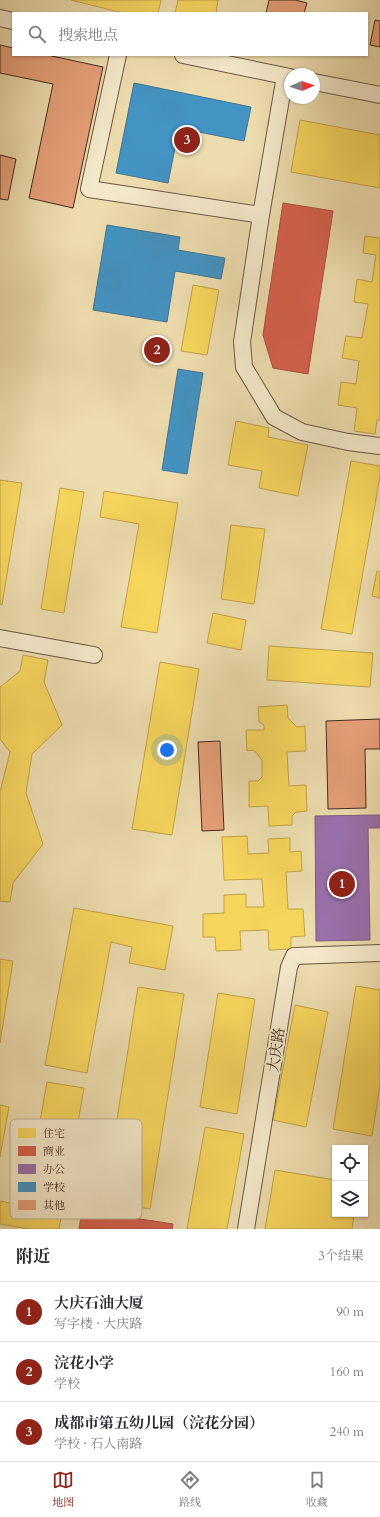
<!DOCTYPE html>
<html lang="zh">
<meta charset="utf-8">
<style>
:root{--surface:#fff;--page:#f2f2f3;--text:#2b2b33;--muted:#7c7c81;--line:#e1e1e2;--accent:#8f2418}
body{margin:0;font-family:Cardo,"Noto Serif SC",serif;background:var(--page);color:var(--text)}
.controls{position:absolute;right:12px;bottom:12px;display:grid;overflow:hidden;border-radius:0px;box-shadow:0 1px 3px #0004}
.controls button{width:36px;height:36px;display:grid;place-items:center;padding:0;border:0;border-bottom:1px solid var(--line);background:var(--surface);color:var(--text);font:20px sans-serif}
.compass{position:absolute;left:284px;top:68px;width:36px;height:36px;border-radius:50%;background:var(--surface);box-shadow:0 1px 3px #0004;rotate:88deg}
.you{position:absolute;left:167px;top:750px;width:14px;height:14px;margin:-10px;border:3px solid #fff;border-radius:50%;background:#1a73e8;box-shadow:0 0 0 6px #1a73e833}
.badge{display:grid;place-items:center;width:26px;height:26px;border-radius:50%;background:var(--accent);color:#fff;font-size:13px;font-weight:700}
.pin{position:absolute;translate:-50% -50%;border:2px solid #fff;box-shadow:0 1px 4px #0006}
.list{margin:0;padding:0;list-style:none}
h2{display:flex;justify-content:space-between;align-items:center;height:52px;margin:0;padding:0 16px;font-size:17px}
h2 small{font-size:13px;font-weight:400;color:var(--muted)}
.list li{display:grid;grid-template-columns:26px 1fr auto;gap:12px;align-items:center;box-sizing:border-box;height:60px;padding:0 16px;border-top:1px solid var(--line)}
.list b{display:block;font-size:15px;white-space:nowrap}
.list p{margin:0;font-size:13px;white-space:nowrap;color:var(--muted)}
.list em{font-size:13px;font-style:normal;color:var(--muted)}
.icon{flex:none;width:22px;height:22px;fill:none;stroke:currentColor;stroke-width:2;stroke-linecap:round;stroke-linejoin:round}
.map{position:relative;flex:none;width:380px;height:1229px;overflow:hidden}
.search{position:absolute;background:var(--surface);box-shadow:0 1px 3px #0004;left:12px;right:12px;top:12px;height:44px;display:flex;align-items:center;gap:10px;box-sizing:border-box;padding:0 14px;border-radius:0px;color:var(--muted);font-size:15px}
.sheet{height:232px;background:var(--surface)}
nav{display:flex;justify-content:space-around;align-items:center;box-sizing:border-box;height:56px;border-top:1px solid var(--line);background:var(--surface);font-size:11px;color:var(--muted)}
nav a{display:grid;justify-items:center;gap:2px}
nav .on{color:var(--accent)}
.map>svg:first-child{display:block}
.homes{fill:#f6d55c;stroke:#c0a24a}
.shops{fill:#d6604d;stroke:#aa5040}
.offices{fill:#9970ab;stroke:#7f5c82}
.schools{fill:#4393c3;stroke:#437492}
.building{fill:#e69f78;stroke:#422c21}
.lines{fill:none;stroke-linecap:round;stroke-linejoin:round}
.minor-casing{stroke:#6d5844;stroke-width:18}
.minor{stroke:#f3e8ca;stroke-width:16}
.labels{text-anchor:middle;stroke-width:4;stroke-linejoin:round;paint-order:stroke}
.street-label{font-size:15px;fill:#422c21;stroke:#f3e8ca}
.key{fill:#f3e8ca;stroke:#beb097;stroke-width:1}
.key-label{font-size:11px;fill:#422c21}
</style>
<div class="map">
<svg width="380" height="1229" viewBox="0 0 380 1229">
<rect width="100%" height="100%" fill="#eddcae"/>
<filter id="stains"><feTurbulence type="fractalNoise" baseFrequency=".005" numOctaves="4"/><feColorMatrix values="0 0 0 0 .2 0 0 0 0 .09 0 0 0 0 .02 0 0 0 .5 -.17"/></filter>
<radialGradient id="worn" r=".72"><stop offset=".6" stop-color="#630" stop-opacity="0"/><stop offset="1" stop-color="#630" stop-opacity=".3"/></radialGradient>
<path class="homes" d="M71 0H161L158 13H123Z
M178 0H218L216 13H175Z
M300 120 380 135V188L291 172Z
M365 236 380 238V420H377L375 434 354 431 357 408 338 405 341 382 356 384 359 361 342 358 346 336 362 338 368 304 354 302 357 279 372 282 376 255 363 253Z
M193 285 219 290 207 355 181 351Z
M236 421 269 428 268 437 308 445 298 496 259 488 262 471 228 465Z
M351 461 380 466V476L352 634 321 629Z
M0 480 22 483 2 605 0 604Z
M60 488 84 492 64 613 41 609Z
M104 491 178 503 157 633 121 627 139 524 100 517Z
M231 525 265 529 254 604 221 599Z
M377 571 380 572V598L372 596Z
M213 613 246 620 241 650 207 643Z
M269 646 373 653 370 687 267 680Z
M23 655 48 660 44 682 62 725 32 754 26 793 43 844 13 883 10 902 0 901V792L10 752 0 739V687L20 671Z
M160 662 199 669 172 835 132 829Z
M287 705 288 718 297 727 305 726 306 751 287 752 289 786 306 785 307 811 296 812 292 816V825L269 826 268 806 249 807V781H258L262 777V760L254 750 247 751 246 730H264V725L259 722 258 707Z
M247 836 248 854 269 853 268 839 290 838V852L301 851 302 871 286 872 288 909H303L305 936 291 937V949L269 950 268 930 240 931 241 950 216 951 215 937H203V914L224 913V895L246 894V907H264L262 879 224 880 222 837Z
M74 908 173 926 165 970 129 963 132 947 111 942 87 1073 45 1065Z
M0 959 13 961 0 1043Z
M356 986 380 990V1085L372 1136 333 1129Z
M138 987 184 994 150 1209 104 1201Z
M218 993 255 999 237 1114 200 1107Z
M295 1005 328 1012 306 1127 273 1120Z
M47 1082 84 1088 59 1229H29L0 1224V1201L25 1206Z
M0 1105 9 1107 0 1157Z
M205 1127 244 1134 227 1229H187Z
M275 1170 335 1180V1214H354L352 1229H265Z"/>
<path class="shops" d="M283 203 333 211 308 374 273 368 263 335Z
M82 1210 173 1224 172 1229H79Z"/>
<path class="offices" d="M380 815V828H368L370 940 316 941 315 816Z"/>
<path class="schools" d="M134 83 251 107 244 141 179 128 168 183 116 173Z
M107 225 180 237 178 250 225 258 221 279 175 271 167 322 93 310Z
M178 369 203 373 187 474 162 470Z"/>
<path class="building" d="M269 0H295L307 3 304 13H266Z
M375 20 380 21V47L370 45Z
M0 45 13 48V55H47L103 67 73 208 29 198 53 84 0 73Z
M0 155 16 159 8 200 0 199Z
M380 719V749H365L366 808 328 809 326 721Z
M220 741 224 830 202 831 198 742Z"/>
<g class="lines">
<defs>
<path id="minor" d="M0 18 13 21
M118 55 89 189 261 215
M183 55 290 77
M285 76 261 215 242 342 244 367 274 417 302 432 348 442 380 446
M314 82 380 95
M0 638 94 655
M246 1229 289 967 294 956 380 953"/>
</defs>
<use href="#minor" class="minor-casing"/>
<use href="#minor" class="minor"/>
</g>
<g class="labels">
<g class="street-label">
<text transform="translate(276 1050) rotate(-81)" y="5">大庆路</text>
</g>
</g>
<rect x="10" y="1119" width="132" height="100" rx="6" class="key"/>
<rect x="18" y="1128" width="18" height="10" fill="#f6d55c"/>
<rect x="18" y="1146" width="18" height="10" fill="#d6604d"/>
<rect x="18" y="1164" width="18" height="10" fill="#9970ab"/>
<rect x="18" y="1182" width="18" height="10" fill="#4393c3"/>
<rect x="18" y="1200" width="18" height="10" fill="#e69f78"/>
<g class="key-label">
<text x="43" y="1137">住宅</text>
<text x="43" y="1155">商业</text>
<text x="43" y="1173">办公</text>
<text x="43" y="1191">学校</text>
<text x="43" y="1209">其他</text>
</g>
<rect width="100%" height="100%" filter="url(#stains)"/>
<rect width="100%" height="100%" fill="url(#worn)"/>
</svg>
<div class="controls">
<button><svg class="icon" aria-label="locate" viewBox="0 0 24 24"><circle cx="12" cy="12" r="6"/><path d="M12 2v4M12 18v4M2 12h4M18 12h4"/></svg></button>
<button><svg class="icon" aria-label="layers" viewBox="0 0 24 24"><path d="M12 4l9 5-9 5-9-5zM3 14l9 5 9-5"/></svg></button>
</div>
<svg class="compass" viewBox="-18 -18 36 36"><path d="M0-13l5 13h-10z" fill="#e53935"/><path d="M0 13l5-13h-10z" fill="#7c7c81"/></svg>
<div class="you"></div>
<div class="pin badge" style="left:342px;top:884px">1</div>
<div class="pin badge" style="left:157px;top:350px">2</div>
<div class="pin badge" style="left:187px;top:140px">3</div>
<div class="search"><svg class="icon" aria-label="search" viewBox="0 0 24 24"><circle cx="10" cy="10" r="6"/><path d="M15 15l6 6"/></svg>搜索地点</div>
</div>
<section class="sheet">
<h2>附近<small>3个结果</small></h2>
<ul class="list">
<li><span class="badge">1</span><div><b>大庆石油大厦</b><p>写字楼 · 大庆路</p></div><em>90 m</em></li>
<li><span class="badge">2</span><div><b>浣花小学</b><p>学校</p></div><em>160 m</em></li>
<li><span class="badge">3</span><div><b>成都市第五幼儿园（浣花分园）</b><p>学校 · 石人南路</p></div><em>240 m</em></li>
</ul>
</section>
<nav>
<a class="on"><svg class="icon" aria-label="map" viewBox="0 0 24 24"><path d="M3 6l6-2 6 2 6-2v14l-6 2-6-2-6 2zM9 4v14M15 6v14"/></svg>地图</a>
<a><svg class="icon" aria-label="directions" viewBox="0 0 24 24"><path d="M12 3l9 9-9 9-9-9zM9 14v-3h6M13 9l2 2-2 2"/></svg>路线</a>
<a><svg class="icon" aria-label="saved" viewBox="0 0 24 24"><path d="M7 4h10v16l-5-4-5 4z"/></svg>收藏</a>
</nav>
